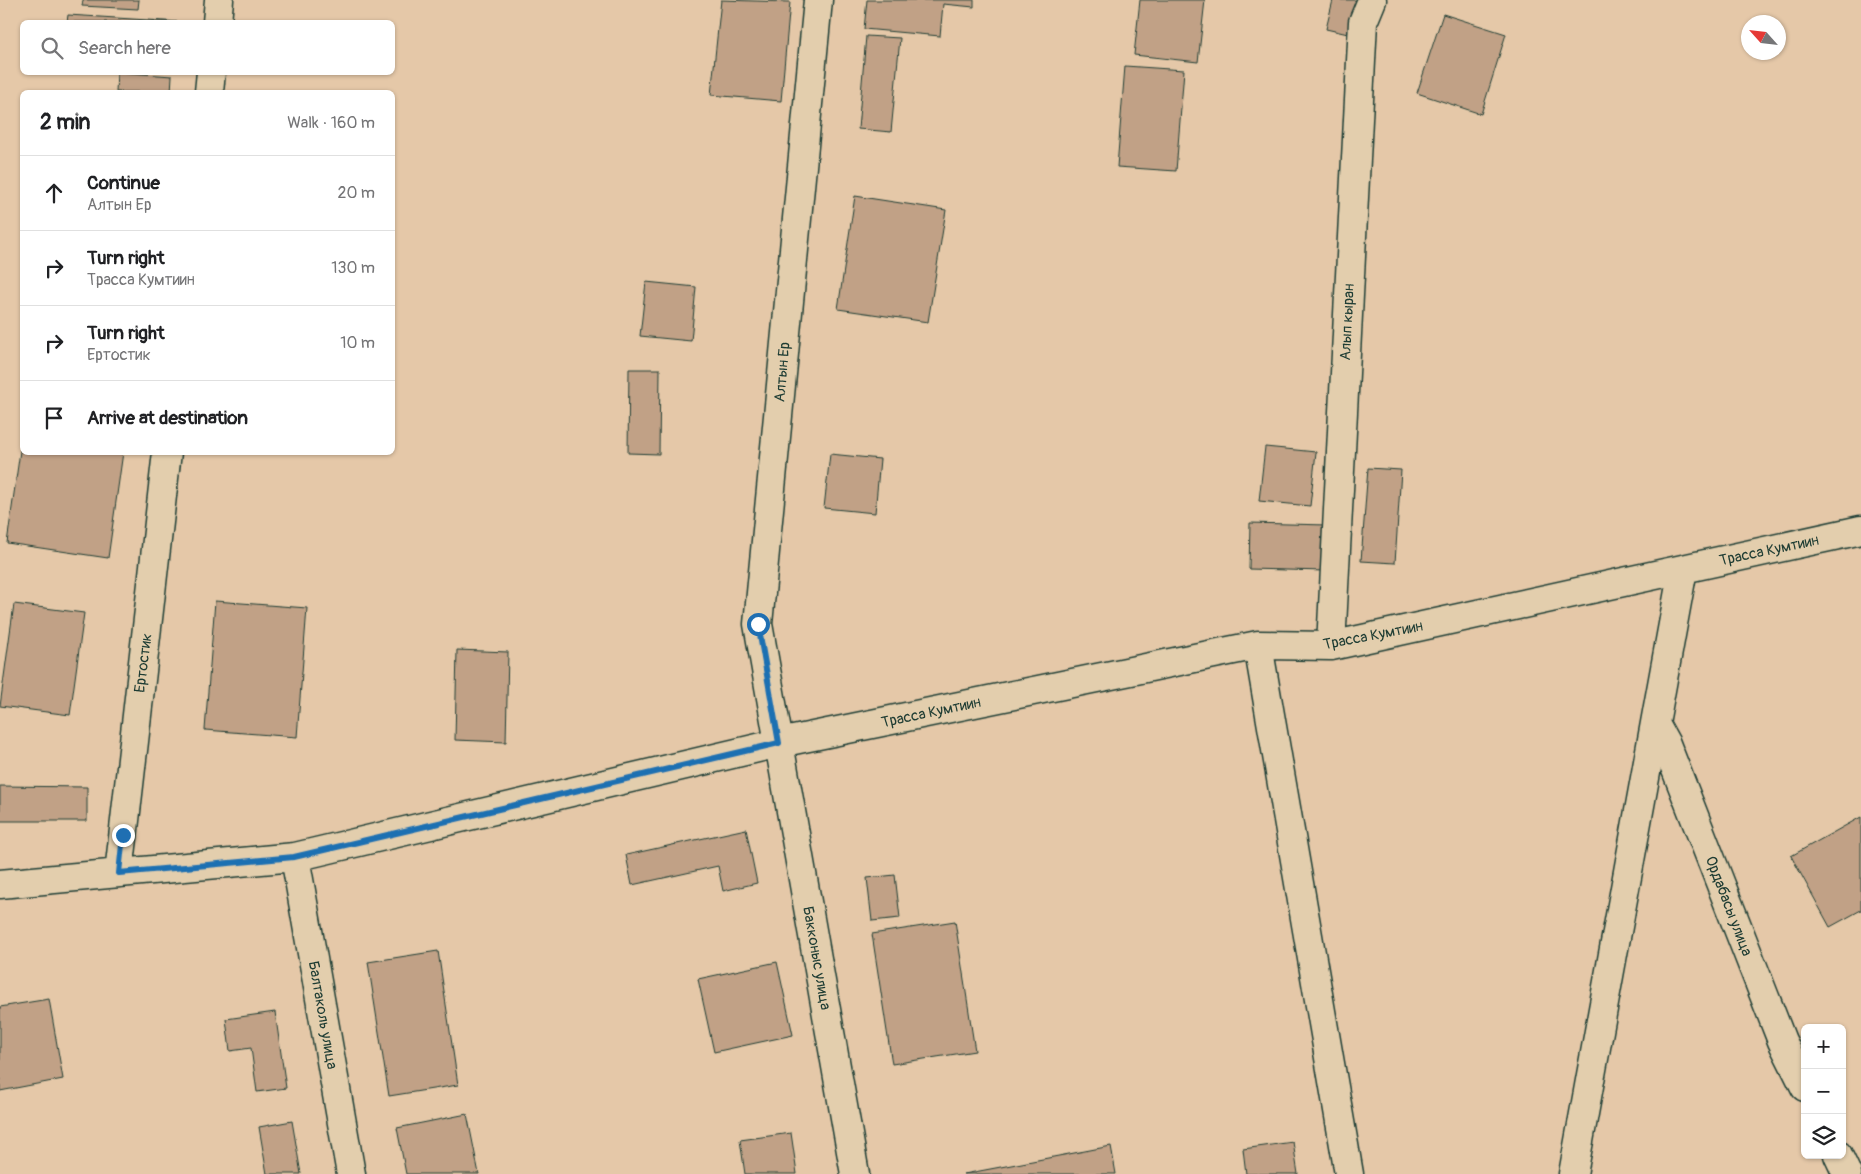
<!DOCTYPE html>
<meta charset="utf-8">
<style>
:root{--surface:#fff;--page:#f2f2f2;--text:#202124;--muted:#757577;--line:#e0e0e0}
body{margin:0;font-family:Pangolin,sans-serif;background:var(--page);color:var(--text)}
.controls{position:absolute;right:15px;bottom:15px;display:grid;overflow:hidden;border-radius:8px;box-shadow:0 1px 4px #0004}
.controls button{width:45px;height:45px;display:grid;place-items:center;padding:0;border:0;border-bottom:1px solid var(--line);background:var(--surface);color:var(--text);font:25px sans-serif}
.compass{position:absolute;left:1741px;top:15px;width:45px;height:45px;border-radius:50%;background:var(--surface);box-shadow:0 1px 4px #0004;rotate:297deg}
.stop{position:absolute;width:15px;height:15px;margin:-11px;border:4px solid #1f6fb2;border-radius:50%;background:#fff}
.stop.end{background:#1f6fb2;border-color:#fff;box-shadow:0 1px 5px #0008}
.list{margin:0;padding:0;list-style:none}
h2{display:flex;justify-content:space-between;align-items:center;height:65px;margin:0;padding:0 20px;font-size:21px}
h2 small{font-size:16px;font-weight:400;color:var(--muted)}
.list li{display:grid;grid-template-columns:32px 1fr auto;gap:15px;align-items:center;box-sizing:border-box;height:75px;padding:0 20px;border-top:1px solid var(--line)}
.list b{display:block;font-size:19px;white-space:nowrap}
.list p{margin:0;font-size:16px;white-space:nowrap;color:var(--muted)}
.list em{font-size:16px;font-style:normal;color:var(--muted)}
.icon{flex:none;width:28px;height:28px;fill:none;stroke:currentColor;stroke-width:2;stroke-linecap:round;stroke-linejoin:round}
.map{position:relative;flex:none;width:1861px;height:1174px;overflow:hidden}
.search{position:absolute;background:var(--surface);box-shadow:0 1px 4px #0004;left:20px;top:20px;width:375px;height:55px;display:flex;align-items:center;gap:12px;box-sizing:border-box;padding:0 18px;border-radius:8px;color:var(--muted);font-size:19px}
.panel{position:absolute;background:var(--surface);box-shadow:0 1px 4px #0004;left:20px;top:90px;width:375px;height:365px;border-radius:8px}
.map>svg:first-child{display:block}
.building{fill:#c1a186;stroke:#1f3d34}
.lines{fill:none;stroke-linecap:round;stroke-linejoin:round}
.minor-casing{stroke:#1f3d34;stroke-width:31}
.minor{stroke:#e3cead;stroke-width:28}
.route{stroke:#1f6fb2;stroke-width:6}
.labels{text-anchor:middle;stroke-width:4;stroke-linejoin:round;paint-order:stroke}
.street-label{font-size:15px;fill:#1f3d34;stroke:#e3cead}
</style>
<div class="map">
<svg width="1861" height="1174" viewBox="0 0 1861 1174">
<rect width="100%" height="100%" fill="#e5c8a8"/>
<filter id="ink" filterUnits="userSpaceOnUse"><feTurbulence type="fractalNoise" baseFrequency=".02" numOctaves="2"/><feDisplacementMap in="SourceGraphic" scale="10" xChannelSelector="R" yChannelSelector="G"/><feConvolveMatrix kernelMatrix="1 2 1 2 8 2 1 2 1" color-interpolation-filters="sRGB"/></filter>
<g filter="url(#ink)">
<path class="building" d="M83 0H139L138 9 82 6Z
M721 0 790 2 781 101 711 95Z
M867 0H974V7L943 4 940 36 864 29Z
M1140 0H1205L1198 62 1134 55Z
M1333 0H1356L1348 34 1326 29Z
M1443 14 1506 34 1481 114 1417 93Z
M68 15 180 22H67Z
M866 36 900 38 891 132 858 129Z
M1125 66 1184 70 1176 171 1117 167Z
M117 72 172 76 171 92H116Z
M855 196 946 210 928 322 838 309Z
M646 282 696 287 691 341 640 336Z
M629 369H660L659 454 628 453Z
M22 437V452H123L108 558 7 543Z
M1265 447 1316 452 1310 506 1259 501Z
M830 454 880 459 875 513 824 508Z
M1368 468 1401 470 1395 563 1361 561Z
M1250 523 1326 525 1325 571 1249 569Z
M215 601 307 608 297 737 205 730Z
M14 604 84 613 70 715 0 706Z
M457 650 508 652 506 742 455 740Z
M0 786 87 787V821H0Z
M1861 817V910L1830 927 1791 856Z
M746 829 757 883 723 891 718 866 632 885 626 855Z
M895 875 900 918 872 921 867 878Z
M955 921 975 1051 892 1064 872 934Z
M438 951 458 1085 389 1096 368 962Z
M777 962 793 1035 714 1052 698 979Z
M49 999 63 1079 0 1091V1007Z
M275 1012 286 1088 257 1092 251 1048 230 1051 226 1019Z
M467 1114 479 1174H406L397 1128Z
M292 1121 301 1174H267L259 1127Z
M791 1133 797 1174H745L740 1140Z
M1293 1142 1298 1174H1246L1243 1149Z
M1111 1146 1116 1174H964Z"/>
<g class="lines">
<defs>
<path id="minor" d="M818 0 758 624 855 1174
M217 22 219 0
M209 92 211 72
M1258 645 1349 1174
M1331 646 1363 22 1372 0
M1655 724 1666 744 1782 1041 1805 1087
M295 857 351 1174
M119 873 167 452
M0 884 295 857 779 743 1258 645 1331 646 1861 530
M1838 1155 1847 1174
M1573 1174 1683 569"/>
</defs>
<use href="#minor" class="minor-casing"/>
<use href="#minor" class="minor"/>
</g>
</g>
<g class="lines" filter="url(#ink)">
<path class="route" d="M123 835 119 873 294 857 779 743 758 624"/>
</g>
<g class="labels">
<g class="street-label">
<text transform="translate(1347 322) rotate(-87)" y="5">Алып кыран</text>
<text transform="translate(782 372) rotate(-85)" y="5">Алтын Ер</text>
<text transform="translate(1769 550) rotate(-12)" y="5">Трасса Кумтиин</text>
<text transform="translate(1373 635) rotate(-11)" y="5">Трасса Кумтиин</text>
<text transform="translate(143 663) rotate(-83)" y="5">Ертостик</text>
<text transform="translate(931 712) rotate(-12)" y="5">Трасса Кумтиин</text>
<text transform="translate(1729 906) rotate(69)" y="5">Ордабасы улица</text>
<text transform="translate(817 958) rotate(80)" y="5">Бакконыс улица</text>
<text transform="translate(323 1015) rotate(80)" y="5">Балтаколь улица</text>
</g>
</g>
</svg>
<div class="controls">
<button>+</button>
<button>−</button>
<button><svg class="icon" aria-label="layers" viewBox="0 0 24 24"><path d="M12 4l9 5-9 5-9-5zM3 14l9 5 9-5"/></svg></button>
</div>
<svg class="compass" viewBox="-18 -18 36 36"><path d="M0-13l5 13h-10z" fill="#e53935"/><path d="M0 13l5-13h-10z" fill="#757577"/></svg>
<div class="stop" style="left:758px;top:624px"></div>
<div class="stop end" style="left:123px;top:835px"></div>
<div class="search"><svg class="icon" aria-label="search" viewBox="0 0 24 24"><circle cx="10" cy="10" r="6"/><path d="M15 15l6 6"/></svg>Search here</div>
<section class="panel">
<h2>2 min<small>Walk · 160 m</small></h2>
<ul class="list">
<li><svg class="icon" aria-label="ahead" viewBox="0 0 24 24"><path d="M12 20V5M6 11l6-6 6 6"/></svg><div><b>Continue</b><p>Алтын Ер</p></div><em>20 m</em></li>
<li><svg class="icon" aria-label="right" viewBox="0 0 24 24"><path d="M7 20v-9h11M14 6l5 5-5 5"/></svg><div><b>Turn right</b><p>Трасса Кумтиин</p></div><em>130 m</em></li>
<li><svg class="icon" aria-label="right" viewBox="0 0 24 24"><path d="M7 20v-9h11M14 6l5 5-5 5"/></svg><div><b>Turn right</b><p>Ертостик</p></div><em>10 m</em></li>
<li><svg class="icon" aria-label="arrive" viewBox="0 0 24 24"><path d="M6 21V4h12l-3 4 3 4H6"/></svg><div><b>Arrive at destination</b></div></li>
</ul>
</section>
</div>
